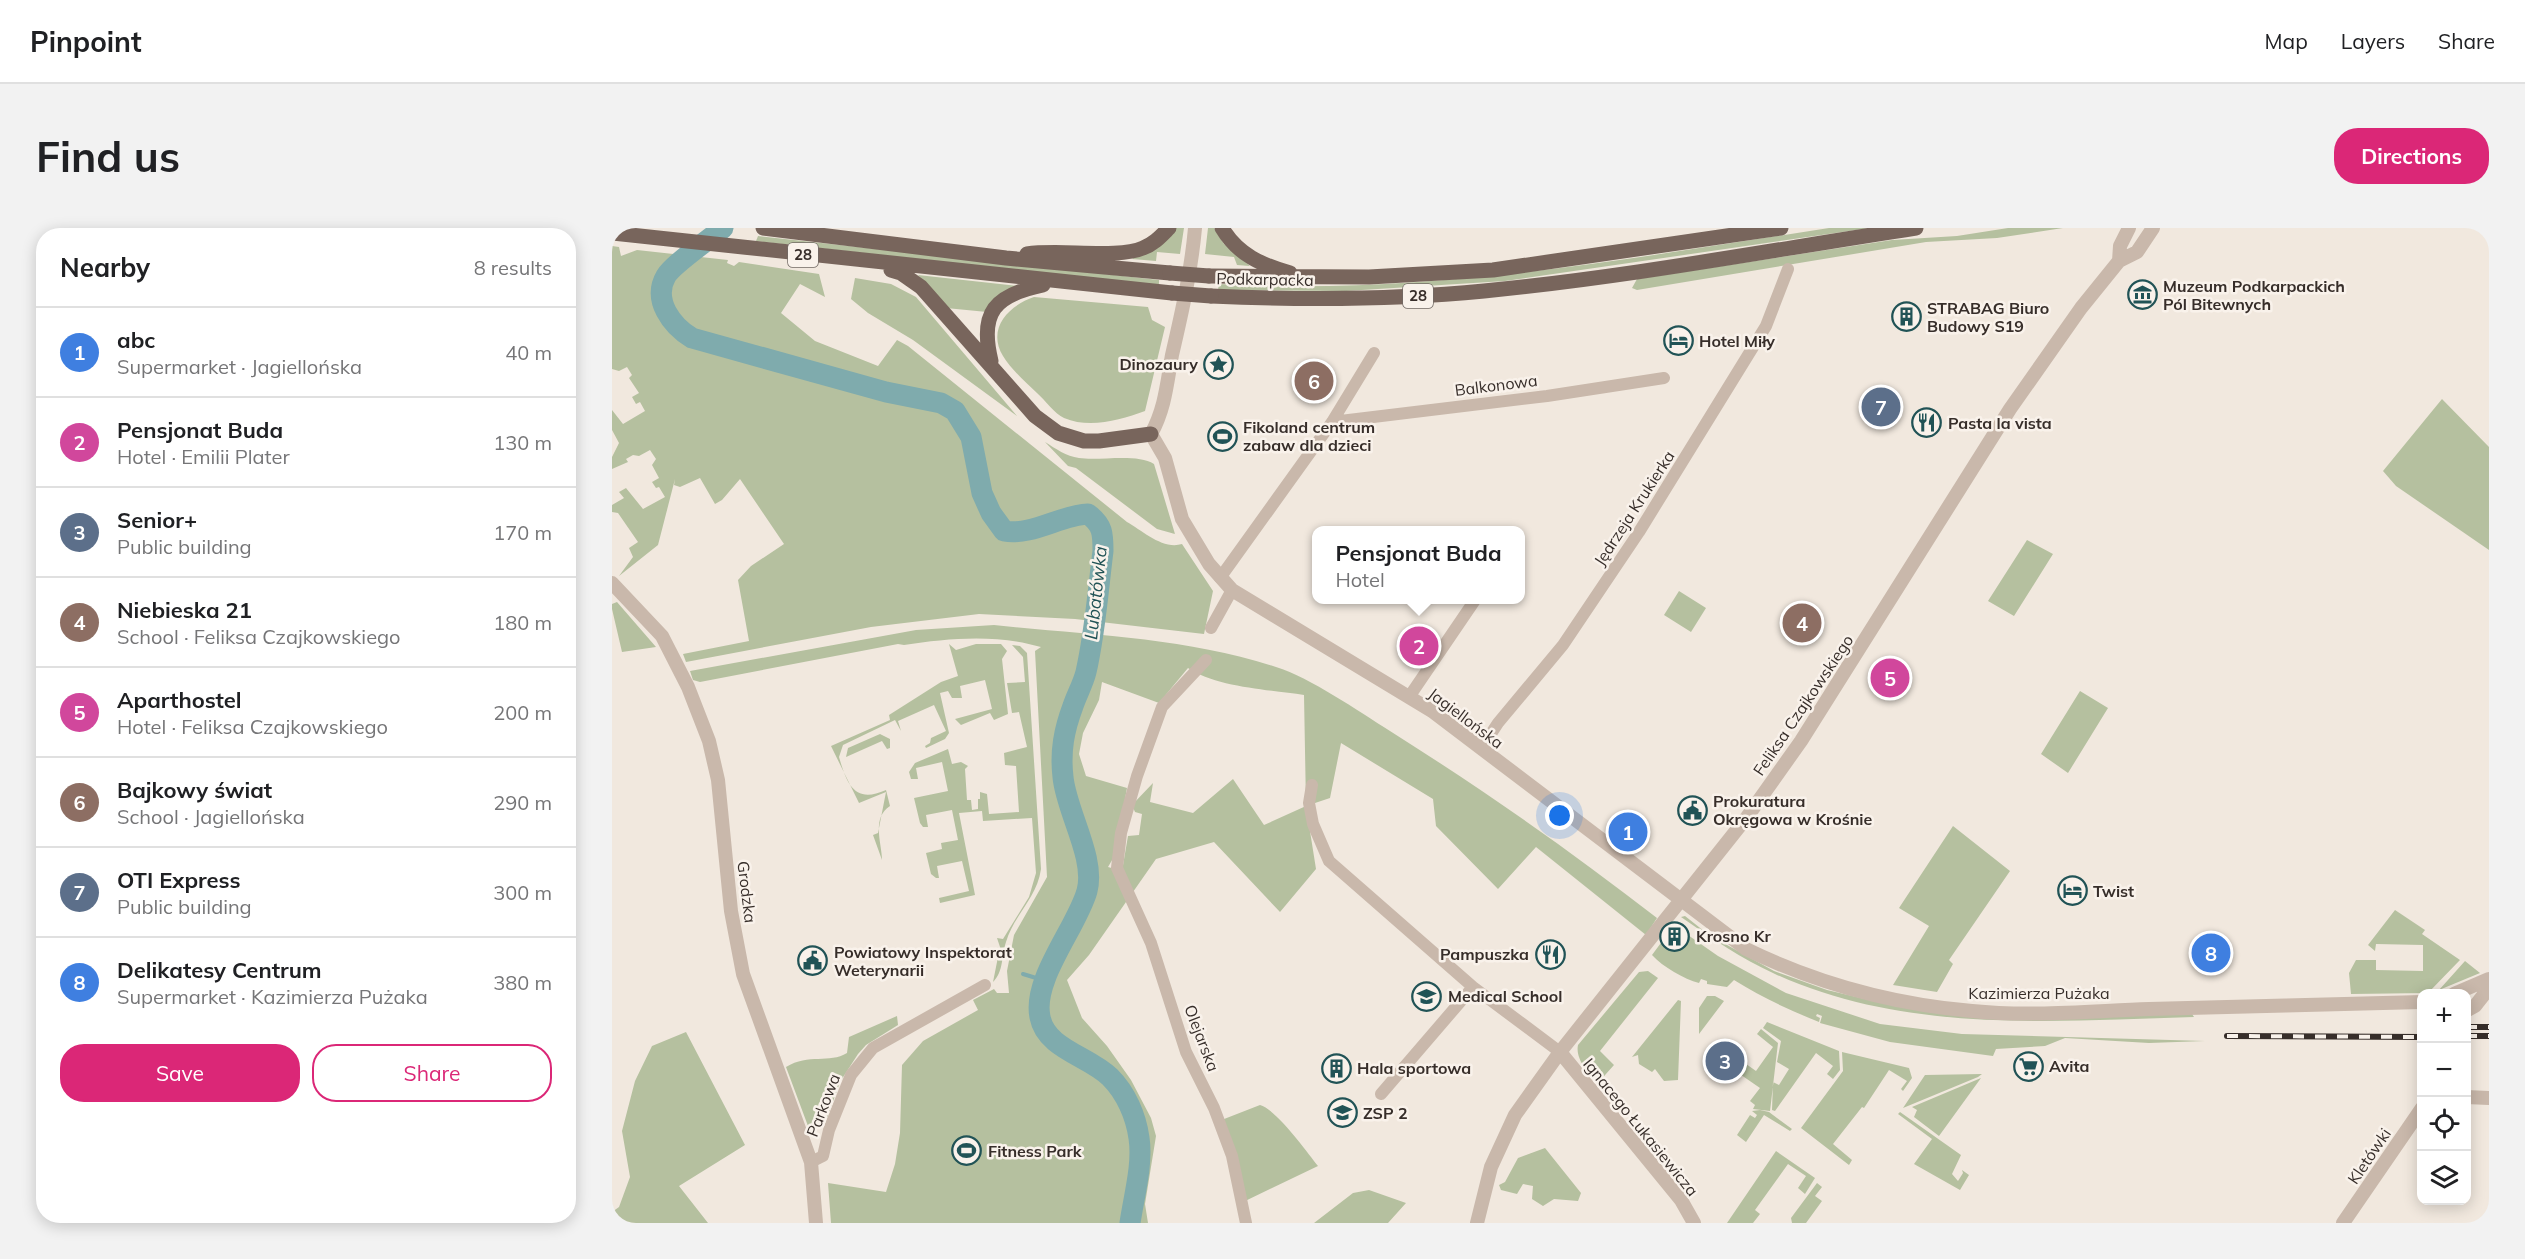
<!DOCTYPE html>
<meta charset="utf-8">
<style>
:root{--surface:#fff;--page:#f2f2f2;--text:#202124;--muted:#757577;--line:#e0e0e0;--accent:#db2777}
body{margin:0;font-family:Mulish,sans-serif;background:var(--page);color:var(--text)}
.controls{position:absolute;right:18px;bottom:18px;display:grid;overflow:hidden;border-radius:12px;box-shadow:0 3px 15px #0003}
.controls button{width:54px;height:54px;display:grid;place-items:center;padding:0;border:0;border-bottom:2px solid var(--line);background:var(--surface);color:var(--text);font:30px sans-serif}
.you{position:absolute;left:948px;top:588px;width:21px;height:21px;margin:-15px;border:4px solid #fff;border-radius:50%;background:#1a73e8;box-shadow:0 0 0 9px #1a73e833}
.badge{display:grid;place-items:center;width:39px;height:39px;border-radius:50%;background:var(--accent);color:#fff;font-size:20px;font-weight:700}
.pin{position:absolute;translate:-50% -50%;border:3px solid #fff;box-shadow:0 2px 6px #0006}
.popup{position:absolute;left:700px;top:298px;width:213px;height:78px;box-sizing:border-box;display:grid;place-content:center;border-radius:12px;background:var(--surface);filter:drop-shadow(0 2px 4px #0005);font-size:20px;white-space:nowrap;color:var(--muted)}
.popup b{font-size:22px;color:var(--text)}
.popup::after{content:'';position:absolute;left:50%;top:100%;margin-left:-12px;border:12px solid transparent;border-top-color:var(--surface)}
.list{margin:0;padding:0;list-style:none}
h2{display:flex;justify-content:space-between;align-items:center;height:78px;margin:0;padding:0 24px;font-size:26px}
h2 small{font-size:20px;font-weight:400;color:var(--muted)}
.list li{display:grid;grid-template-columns:39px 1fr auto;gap:18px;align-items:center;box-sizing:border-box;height:90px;padding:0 24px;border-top:2px solid var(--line)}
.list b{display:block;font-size:22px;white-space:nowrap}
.list p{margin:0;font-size:20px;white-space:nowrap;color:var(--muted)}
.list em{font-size:20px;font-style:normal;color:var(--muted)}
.actions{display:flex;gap:12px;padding:18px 24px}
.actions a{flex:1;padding:14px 0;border:2px solid var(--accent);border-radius:24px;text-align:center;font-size:21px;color:var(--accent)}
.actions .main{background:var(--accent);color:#fff}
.icon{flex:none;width:33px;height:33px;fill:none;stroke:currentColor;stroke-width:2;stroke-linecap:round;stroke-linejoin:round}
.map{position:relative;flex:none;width:1877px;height:995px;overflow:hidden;border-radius:24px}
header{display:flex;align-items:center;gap:36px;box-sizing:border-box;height:84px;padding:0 30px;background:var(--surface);border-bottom:2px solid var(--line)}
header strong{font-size:28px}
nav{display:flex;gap:33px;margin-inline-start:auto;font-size:21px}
.intro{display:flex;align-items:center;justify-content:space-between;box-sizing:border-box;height:144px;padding:0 36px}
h1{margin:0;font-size:42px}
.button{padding:15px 27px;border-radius:24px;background:var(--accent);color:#fff;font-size:21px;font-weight:700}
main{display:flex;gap:36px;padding:0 36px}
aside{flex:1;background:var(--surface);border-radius:24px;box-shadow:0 3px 15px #0003}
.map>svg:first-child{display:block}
.green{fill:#b5c09f;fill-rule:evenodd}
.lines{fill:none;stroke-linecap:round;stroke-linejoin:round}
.stream{stroke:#7fabad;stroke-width:4}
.river{stroke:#7fabad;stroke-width:21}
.minor{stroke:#c9b8ab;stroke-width:12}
.tertiary{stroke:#c9b8ab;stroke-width:14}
.primary{stroke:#78655c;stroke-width:15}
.rail-casing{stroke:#372e2a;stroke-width:6}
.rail{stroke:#f9f2eb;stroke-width:4;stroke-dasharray:11;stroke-linecap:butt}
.primary-bridge{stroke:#78655c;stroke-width:15}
.labels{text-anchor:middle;stroke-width:5;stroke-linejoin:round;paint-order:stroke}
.shield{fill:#f9f2eb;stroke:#716964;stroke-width:1.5}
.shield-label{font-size:15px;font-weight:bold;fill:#372e2a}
.street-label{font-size:16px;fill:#372e2a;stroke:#f9f2eb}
.poi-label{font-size:16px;font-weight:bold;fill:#372e2a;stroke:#f9f2eb;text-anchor:start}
.water-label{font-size:18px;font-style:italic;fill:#215356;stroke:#f9f2eb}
</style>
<header>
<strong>Pinpoint</strong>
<nav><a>Map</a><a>Layers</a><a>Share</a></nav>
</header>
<div class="intro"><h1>Find us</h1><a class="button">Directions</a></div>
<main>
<aside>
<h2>Nearby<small>8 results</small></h2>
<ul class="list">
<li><span class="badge" style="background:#3f7fe0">1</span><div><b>abc</b><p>Supermarket · Jagiellońska</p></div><em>40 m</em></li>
<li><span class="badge" style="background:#d1479c">2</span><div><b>Pensjonat Buda</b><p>Hotel · Emilii Plater</p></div><em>130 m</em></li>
<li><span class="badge" style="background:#5c6f8a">3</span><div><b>Senior+</b><p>Public building</p></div><em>170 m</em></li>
<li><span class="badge" style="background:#8d6e63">4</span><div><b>Niebieska 21</b><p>School · Feliksa Czajkowskiego</p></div><em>180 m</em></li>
<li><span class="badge" style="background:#d1479c">5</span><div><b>Aparthostel</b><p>Hotel · Feliksa Czajkowskiego</p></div><em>200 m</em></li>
<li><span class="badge" style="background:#8d6e63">6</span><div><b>Bajkowy świat</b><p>School · Jagiellońska</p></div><em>290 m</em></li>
<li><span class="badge" style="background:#5c6f8a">7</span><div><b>OTI Express</b><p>Public building</p></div><em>300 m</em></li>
<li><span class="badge" style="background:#3f7fe0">8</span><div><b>Delikatesy Centrum</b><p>Supermarket · Kazimierza Pużaka</p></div><em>380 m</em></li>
</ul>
<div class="actions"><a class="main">Save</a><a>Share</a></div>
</aside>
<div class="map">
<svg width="1877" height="995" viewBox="0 0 1877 995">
<rect width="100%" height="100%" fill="#f1e8de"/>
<path class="green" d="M564 0H572L568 26 545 24 544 33 520 31Z
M596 0H602L612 16 638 38 625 37 622 29 593 26Z
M1217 0H1258L893 53 734 63 606 62 607 56C812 68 1015 31 1217 0Z
M1396 0H1451L1385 10 1314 14 1025 62 1020 60 1025 51 1280 12 1345 8Z
M146 8 547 52V58L144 13Z
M0 18 7 19 9 28 25 22 116 32 115 35 122 38 127 34 207 46 213 69 188 56 169 85 203 113 266 138 285 112 296 118 515 294C531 303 551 322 570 316L601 363 592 406 463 391 367 386 259 399 74 434 71 426 137 413 126 352 139 338 172 316 128 251 110 272 103 276 88 250 68 259 62 257 63 251 46 317 7 348 21 329 17 320 26 314 6 285 0 284V277L12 270 7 264 14 260 31 281 53 269 47 259 44 260 40 254 47 250 40 237 44 231 38 222 27 228 21 227 14 231 16 234 0 241V229L7 215 0 202V182L11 196 33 183 28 174 24 176 20 169 27 165 17 150 20 147 15 139 7 143 0 141Z
M306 47 406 58 375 84 334 80Z
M243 50 279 56 304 69 405 188 301 112 256 85 239 71Z
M422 69 536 79 540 92 553 99 533 183C508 192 478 201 452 190 443 186 433 172 425 165 414 155 399 141 391 128 374 100 398 77 422 69Z
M1830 171 1877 219V322L1784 258 1771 243Z
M433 214C444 221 454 228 467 230 488 233 525 225 542 236L563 306 545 301 464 240 456 238Z
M1415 312 1441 326 1402 388 1376 373Z
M1067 363 1094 380 1079 404 1052 387Z
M5 374 44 419 10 424 0 381V376Z
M382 397C476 407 572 409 664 439 699 450 746 483 778 503 870 561 959 623 1045 690L1034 707 924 619 886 661 824 598 821 571 729 515 718 570 694 578 704 641 668 684 602 614 544 631 477 727 455 752 470 790 495 818 519 852 539 890 544 908 533 976 536 995H219L216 955 274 964 283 936 288 905 290 837 311 813 366 782 361 772 382 761 385 765H397L395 743 402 707 435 649 423 423 429 419C385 406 337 410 292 417L286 416 88 454 81 452 78 443 304 402ZM576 440C603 459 659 462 692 467L694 578 652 597 621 551 581 585 538 574 541 555 520 577 523 584 530 586 527 607 516 608 510 643 496 639 503 627 515 560 474 548 467 526 471 505 487 472 490 454 547 475Z
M337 416 344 422 364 416H389L395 423 390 431 396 486 382 492 378 485 349 497 343 491 380 481 373 452 348 458 350 470H340L336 463 328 465 337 505 333 511 314 520 313 518 318 515 319 510 334 503 322 477 286 493 289 503 283 492 231 517 227 529C235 557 243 576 274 562L278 578C259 590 270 616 270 632L261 607 266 605 274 564 247 575 219 518 278 492 277 487 329 454 346 448Z
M400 417 408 418 415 425 429 641C425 670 402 687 394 714 389 729 392 743 381 754L388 719 385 710 391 711 417 669 424 645 420 590 371 593 370 583 347 585 363 667 328 675 327 670 357 663 350 633 325 638 327 650H324L319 646 314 625 330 621 329 615 346 612 340 582 314 587 316 599H311L308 595 302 570 336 563 330 534 304 540 306 551H299L297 544 303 535 336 521 340 536 349 534 356 538 353 541 355 572H359L360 582 366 581V571H368V564L375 566 377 586 407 584 404 538 393 537 392 525 415 519 407 484 400 485 395 455 413 454 411 429Z
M1468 463 1496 480 1456 545 1429 526Z
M268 506 278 511V520L275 521 270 513 234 529 236 520Z
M1341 598 1398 643 1337 732 1341 736 1325 764 1281 757 1317 698 1287 680Z
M1783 682 1813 702 1810 706 1848 732 1816 765 1739 766 1737 745 1744 732H1764V742L1811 743V717L1764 716 1763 723 1756 717Z
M1073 688 1097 707 1162 743 1215 762 1287 779 1580 786 1582 789C1442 793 1294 806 1163 746 1130 731 1099 710 1069 689Z
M1063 698 1106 728 1174 765 1268 796 1350 806 1593 813 1537 815 1453 810 1433 818 1384 821 1381 828 1278 814 1208 795 1210 788 1205 786 1204 788 1208 790 1207 794C1177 782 1149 769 1122 752L1115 759 1095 756V753L1089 751 1087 755C1072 751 1051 739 1040 727L1057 704 1056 711 1063 716 1070 707 1063 701 1059 702Z
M1853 733 1868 745 1827 762Z
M1036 743 1046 750 988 823 1002 837 985 856C977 846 963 831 966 817L1027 744Z
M1095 768H1103L1112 773 1087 806V780Z
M1066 772 1069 773 1066 852 1052 853 1043 841 1040 844 1027 836 1026 827 1020 829Z
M285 788 286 797 254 817 246 826 228 854 215 890 202 900 196 898 174 839C197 825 217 836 235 825L237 809Z
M1155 794 1227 823 1228 842 1221 851 1215 846 1221 838 1204 825 1163 883 1160 882 1161 854 1167 857 1177 841 1165 834 1169 813 1151 800Z
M1149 801 1166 815 1158 883 1141 881 1143 877 1138 873 1148 860 1119 840 1127 831 1144 843 1161 819 1145 806Z
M74 804 133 917 67 958 96 995H0V984L7 979 18 949 10 903 23 853 40 818Z
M1230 824 1297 840 1300 850 1291 863 1289 861 1295 853 1277 842 1252 880 1250 879 1221 916 1240 932 1237 937 1189 900 1231 843Z
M1370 846 1366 849 1291 880 1313 847Z
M1369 850 1327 908 1302 889 1305 882 1300 879Z
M648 877C664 881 695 924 706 938L629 975 607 893Z
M1148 882 1157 884 1180 901 1178 903 1152 887 1134 914 1125 907 1138 887 1143 890 1145 887 1140 883Z
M1288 884 1349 927 1340 946 1346 953 1351 945 1350 942 1357 947 1348 962 1302 936 1320 911 1286 886Z
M933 920 969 965 966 973 942 971 931 978 920 971 921 958 911 956 905 966 889 962 887 957 893 954 906 930Z
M1164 923 1203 950 1193 966 1186 960 1194 948 1176 936 1143 982 1148 986 1141 995H1115Z
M1205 955 1210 959 1203 968 1210 973 1194 995H1180L1179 990Z
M757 962 794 975 776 995H702L741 965Z"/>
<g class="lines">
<path class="stream" d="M411 746 434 753"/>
<path class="river" d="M111 0C98 11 61 36 54 48 40 72 60 98 80 110L274 164 329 175 343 183 359 209 370 265 379 285 392 303C420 308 449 287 476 286 491 297 491 306 491 323 486 363 483 405 474 444 471 456 465 466 461 478 452 502 448 523 451 549 454 583 484 630 475 663 465 699 420 751 428 789 434 821 477 828 498 849 514 865 524 888 527 910 531 936 522 968 518 995"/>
<path class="minor" d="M720 194 935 168 1052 150
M608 350 720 194 762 125
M599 400 620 362
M594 432 550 479 525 548 509 605 505 640 539 715 574 824 602 880 620 928 634 995
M797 469 863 372
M869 521 886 495 951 417 1027 304 1154 98 1176 41
M700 557 697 575 701 596 717 633 861 759 948 824
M769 866 861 759
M199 934 211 928 217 902 239 847 261 820 373 757"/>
<path class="tertiary" d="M583 0C579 44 570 84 560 127 555 155 553 181 539 206L553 230 570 291 597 336 620 362 820 483 1134 721C1206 756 1280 776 1360 783 1418 789 1479 783 1537 781 1628 779 1719 776 1810 774
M1507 33 1508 18 1517 0
M0 355 50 408 76 459 97 513 106 552 119 683 131 746 199 934 204 995
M1842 766 1877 751
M1854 783 1863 778 1877 760
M948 824 1069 972 1082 995
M1854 869 1877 870
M865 995 879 939 903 887 948 824 1135 589 1189 513 1398 181 1469 80 1507 33 1525 24 1541 0
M1731 995 1810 880"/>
<path class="primary" d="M151 0 394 30 558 45
M610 0C626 27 650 37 678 45
M0 5 560 65
M415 26C447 21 506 31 531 20 542 16 549 8 557 0
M279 42 289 45 309 59 423 188 446 205 472 213H487L539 206
M597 48 757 49 881 42 1169 0
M599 68C689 72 781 72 872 63 1016 49 1160 22 1304 0
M379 133C367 84 383 67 431 57"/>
<defs>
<path id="rail" d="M1854 799H1877
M1615 808 1810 809
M1854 808H1877"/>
</defs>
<use href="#rail" class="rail-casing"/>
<use href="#rail" class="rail"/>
<path class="primary-bridge" d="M558 45 597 48
M560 65 599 68"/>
</g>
<defs>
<symbol id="museum-ring" viewBox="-11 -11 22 22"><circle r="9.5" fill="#f9f2eb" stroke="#215356" stroke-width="1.5"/><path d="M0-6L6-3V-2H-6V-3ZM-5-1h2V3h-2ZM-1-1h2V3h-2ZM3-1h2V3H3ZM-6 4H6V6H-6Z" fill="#215356"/></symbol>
<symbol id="building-ring" viewBox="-11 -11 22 22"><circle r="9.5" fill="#f9f2eb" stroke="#215356" stroke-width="1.5"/><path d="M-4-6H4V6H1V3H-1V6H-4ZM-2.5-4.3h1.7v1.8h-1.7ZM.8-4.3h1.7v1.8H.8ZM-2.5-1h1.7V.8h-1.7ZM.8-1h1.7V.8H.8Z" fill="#215356"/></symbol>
<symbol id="hotel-ring" viewBox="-11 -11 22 22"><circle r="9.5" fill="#f9f2eb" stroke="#215356" stroke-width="1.5"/><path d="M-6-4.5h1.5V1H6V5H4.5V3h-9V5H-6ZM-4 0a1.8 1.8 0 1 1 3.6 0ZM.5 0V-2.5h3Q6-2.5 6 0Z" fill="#215356"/></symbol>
<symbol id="sight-ring" viewBox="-11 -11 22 22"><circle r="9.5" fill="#f9f2eb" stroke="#215356" stroke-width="1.5"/><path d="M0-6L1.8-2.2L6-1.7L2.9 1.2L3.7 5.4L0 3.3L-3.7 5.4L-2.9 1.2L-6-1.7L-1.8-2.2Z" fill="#215356"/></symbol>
<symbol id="restaurant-ring" viewBox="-11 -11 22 22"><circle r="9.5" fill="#f9f2eb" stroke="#215356" stroke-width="1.5"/><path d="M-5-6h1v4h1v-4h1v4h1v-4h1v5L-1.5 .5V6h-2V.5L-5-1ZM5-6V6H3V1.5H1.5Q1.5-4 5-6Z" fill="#215356"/></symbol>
<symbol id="stadium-ring" viewBox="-11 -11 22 22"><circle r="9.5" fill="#f9f2eb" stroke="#215356" stroke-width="1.5"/><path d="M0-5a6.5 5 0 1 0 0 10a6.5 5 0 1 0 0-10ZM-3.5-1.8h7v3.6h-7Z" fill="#215356"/></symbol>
<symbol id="civic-ring" viewBox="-11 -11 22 22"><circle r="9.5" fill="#f9f2eb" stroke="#215356" stroke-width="1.5"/><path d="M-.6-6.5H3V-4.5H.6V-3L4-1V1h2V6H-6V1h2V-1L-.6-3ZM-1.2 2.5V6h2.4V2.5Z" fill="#215356"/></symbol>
<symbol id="university-ring" viewBox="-11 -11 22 22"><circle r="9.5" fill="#f9f2eb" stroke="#215356" stroke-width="1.5"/><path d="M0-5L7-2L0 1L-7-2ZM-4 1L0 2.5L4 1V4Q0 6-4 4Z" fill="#215356"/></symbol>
<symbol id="supermarket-ring" viewBox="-11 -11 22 22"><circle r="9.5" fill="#f9f2eb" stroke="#215356" stroke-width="1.5"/><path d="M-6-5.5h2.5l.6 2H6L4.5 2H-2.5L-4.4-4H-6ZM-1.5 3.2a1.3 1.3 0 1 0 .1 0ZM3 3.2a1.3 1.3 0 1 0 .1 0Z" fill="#215356"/></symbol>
<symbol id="school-ring" viewBox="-11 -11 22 22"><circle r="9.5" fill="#f9f2eb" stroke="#215356" stroke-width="1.5"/><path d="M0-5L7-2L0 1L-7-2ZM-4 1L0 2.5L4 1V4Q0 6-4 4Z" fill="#215356"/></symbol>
</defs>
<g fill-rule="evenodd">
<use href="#museum-ring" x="1514" y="50" width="33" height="33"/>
<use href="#building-ring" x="1278" y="72" width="33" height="33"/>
<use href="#hotel-ring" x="1050" y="96" width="33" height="33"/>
<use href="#sight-ring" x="590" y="120" width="33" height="33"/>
<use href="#restaurant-ring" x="1298" y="178" width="33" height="33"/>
<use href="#stadium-ring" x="594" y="192" width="33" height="33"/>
<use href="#civic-ring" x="1064" y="566" width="33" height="33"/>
<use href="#hotel-ring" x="1444" y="646" width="33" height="33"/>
<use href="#building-ring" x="1046" y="692" width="33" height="33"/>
<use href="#restaurant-ring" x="922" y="710" width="33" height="33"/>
<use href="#civic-ring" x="184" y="716" width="33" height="33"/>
<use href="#university-ring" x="798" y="752" width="33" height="33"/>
<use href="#supermarket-ring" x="1400" y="822" width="33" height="33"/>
<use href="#building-ring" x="708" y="824" width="33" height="33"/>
<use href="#school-ring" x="714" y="868" width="33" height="33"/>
<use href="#stadium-ring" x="338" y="906" width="33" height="33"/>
</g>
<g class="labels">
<g class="shield">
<rect x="176" y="15" width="30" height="24" rx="4.5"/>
<rect x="791" y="56" width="30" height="24" rx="4.5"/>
</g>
<g class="shield-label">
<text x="191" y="32">28</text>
<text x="806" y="73">28</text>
</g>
<g class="street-label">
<text transform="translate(653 51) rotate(1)" y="6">Podkarpacka</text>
<text transform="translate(884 157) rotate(-7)" y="6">Balkonowa</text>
<text transform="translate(1022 280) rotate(-57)" y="6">Jędrzeja Krukierka</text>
<text transform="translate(1191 477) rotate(-56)" y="6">Feliksa Czajkowskiego</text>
<text transform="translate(854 490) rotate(37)" y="6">Jagiellońska</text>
<text transform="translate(135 664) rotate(83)" y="6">Grodzka</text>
<text x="1427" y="771">Kazimierza Pużaka</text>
<text transform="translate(590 810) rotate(69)" y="6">Olejarska</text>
<text transform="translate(211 877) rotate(-69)" y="6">Parkowa</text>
<text transform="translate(1029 899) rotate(51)" y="6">Ignacego Łukasiewicza</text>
<text transform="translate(1757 928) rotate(-56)" y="6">Kletówki</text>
</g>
<g class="poi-label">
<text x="1551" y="64">Muzeum Podkarpackich<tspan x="1551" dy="18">Pól Bitewnych</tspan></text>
<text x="1315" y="86">STRABAG Biuro<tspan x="1315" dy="18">Budowy S19</tspan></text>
<text x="1087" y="119">Hotel Miły</text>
<text x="586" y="142" text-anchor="end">Dinozaury</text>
<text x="1336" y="201">Pasta la vista</text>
<text x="631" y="205">Fikoland centrum<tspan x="631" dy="18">zabaw dla dzieci</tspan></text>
<text x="1101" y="579">Prokuratura<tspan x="1101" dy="18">Okręgowa w Krośnie</tspan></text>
<text x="1481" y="669">Twist</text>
<text x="1084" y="714">Krosno Kr</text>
<text x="222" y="730">Powiatowy Inspektorat<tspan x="222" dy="18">Weterynarii</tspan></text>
<text x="917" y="732" text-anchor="end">Pampuszka</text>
<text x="836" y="774">Medical School</text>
<text x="1437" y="844">Avita</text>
<text x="745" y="846">Hala sportowa</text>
<text x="751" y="891">ZSP 2</text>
<text x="376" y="929">Fitness Park</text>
</g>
<g class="water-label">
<text transform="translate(484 365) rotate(-84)" y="6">Lubatówka</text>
</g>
</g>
</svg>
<div class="controls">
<button>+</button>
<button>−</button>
<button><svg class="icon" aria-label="locate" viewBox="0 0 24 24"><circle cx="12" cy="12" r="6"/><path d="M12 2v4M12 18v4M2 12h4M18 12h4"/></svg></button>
<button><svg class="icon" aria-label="layers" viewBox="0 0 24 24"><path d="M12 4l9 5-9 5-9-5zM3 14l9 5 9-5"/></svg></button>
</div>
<div class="you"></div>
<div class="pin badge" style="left:1016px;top:604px;background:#3f7fe0">1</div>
<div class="pin badge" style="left:807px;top:418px;background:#d1479c">2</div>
<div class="popup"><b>Pensjonat Buda</b>Hotel</div>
<div class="pin badge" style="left:1113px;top:833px;background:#5c6f8a">3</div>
<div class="pin badge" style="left:1190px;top:395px;background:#8d6e63">4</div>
<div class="pin badge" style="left:1278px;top:450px;background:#d1479c">5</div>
<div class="pin badge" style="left:702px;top:153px;background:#8d6e63">6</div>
<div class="pin badge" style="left:1269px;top:179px;background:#5c6f8a">7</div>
<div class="pin badge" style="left:1599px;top:725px;background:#3f7fe0">8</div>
</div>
</main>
